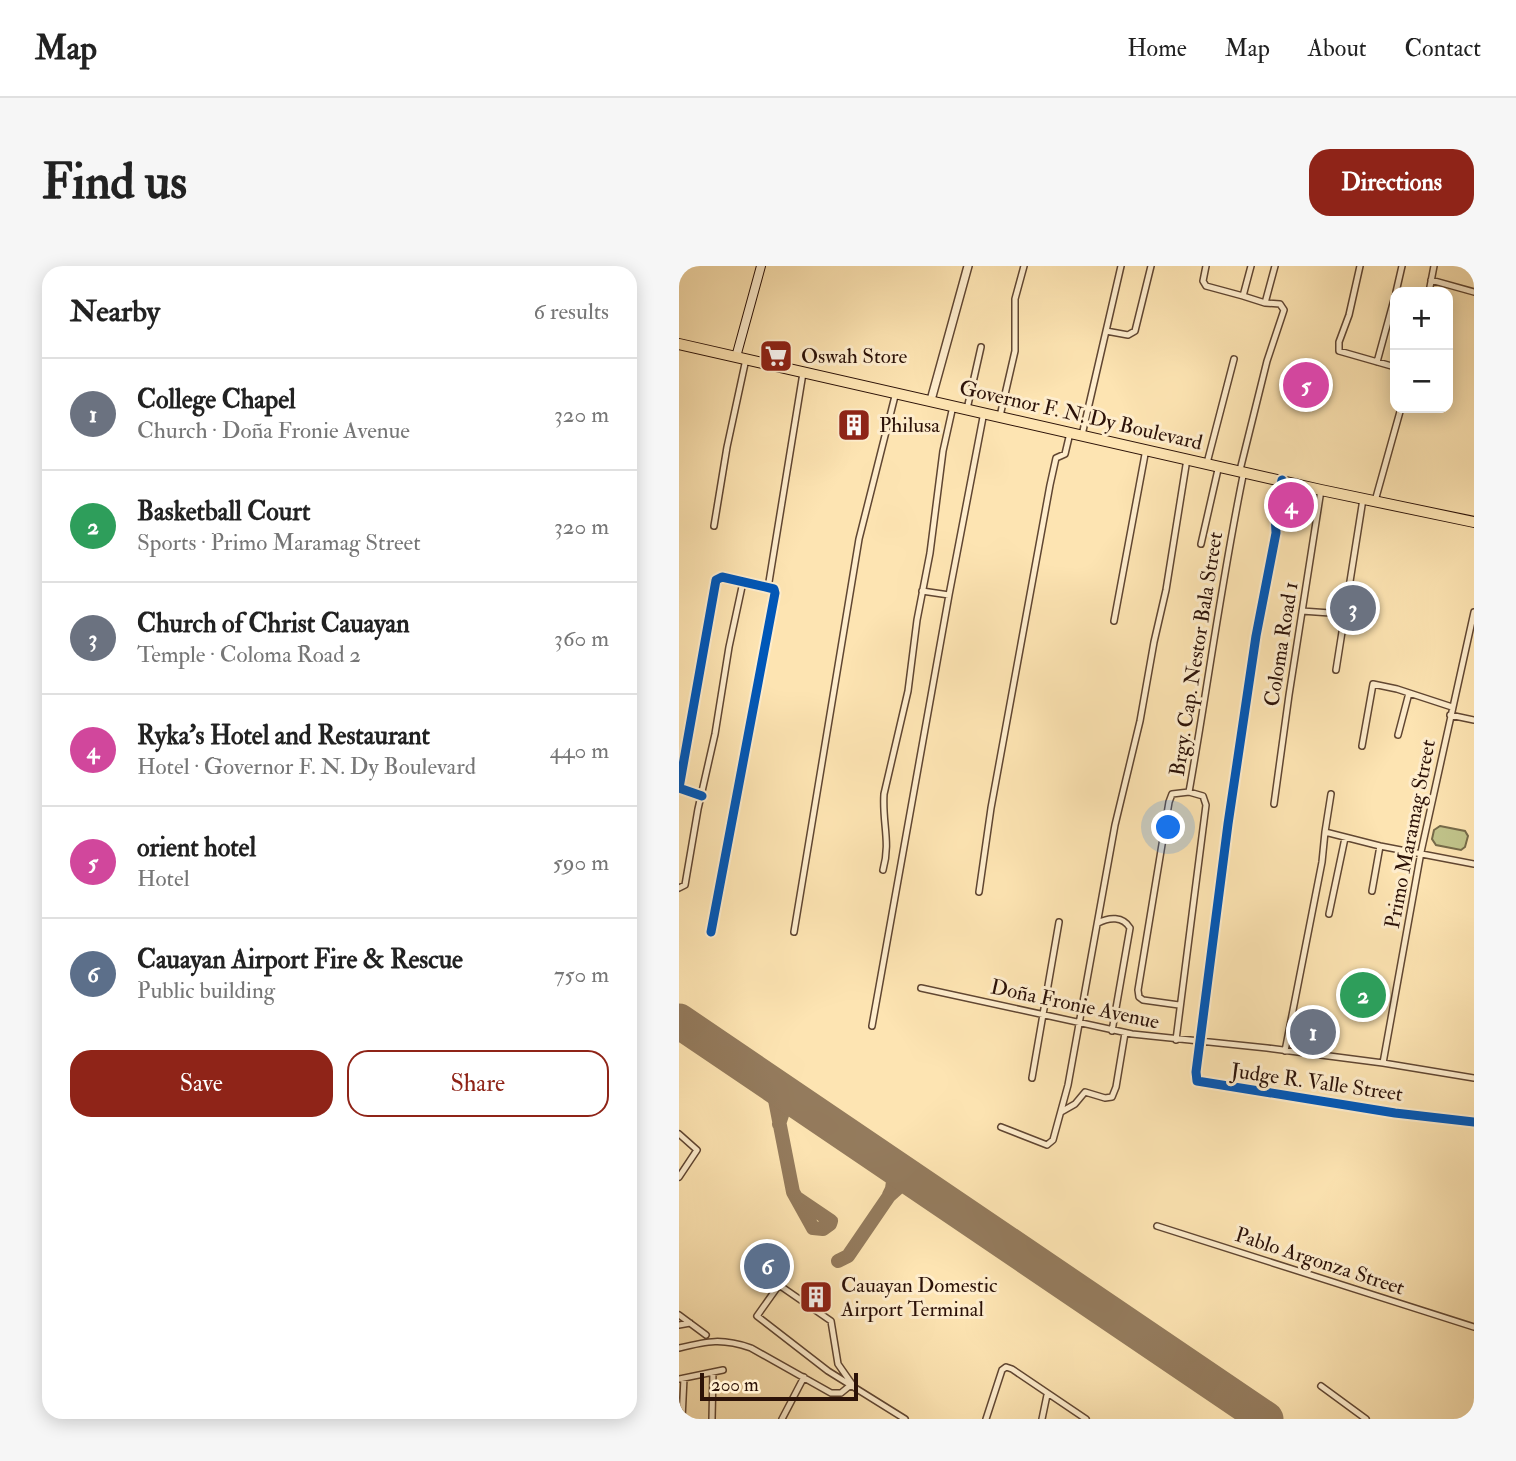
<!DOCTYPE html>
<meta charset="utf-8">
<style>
:root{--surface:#fff;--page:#f6f6f6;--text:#222;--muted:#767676;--line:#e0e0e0;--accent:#8f2418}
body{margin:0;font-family:"IM FELL Double Pica",serif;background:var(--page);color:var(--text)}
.controls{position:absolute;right:21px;top:21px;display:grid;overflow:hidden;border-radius:14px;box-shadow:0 4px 18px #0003}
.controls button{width:63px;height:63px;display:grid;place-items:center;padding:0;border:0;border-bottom:2px solid var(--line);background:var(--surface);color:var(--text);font:35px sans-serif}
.scale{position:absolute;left:21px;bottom:18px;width:158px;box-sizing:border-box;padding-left:7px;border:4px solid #2c1208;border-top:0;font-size:19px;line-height:24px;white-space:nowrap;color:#2c1208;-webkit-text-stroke:5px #feedcd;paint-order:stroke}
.you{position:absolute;left:490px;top:562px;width:24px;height:24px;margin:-18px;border:5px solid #fff;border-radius:50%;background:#1a73e8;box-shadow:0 0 0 10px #1a73e833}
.badge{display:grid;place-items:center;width:46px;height:46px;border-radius:50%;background:var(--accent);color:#fff;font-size:23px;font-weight:700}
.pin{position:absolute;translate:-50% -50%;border:4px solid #fff;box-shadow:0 2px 7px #0006}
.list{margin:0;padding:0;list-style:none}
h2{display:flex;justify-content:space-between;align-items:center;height:91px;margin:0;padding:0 28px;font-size:30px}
h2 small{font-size:23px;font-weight:400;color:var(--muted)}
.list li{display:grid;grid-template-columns:46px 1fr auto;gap:21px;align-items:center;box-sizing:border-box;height:112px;padding:0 28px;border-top:2px solid var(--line)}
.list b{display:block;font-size:26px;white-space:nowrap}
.list p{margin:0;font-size:23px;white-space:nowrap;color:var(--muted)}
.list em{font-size:23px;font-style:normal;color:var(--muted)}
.actions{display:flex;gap:14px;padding:21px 28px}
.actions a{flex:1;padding:16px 0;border:2px solid var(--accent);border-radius:21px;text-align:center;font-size:24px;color:var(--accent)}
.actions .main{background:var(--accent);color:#fff}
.map{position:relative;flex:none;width:795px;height:1153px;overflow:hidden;border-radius:21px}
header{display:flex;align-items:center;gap:42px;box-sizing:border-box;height:98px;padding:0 35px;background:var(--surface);border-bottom:2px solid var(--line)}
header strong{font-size:33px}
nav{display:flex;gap:38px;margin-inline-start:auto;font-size:24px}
.intro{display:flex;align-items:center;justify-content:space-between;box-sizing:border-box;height:168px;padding:0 42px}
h1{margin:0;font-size:49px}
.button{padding:18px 32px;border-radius:21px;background:var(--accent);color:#fff;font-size:24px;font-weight:700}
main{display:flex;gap:42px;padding:0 42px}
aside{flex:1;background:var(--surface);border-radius:21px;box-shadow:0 4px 18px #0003}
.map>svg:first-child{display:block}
.green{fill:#c1c48b;stroke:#766b4a;stroke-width:2}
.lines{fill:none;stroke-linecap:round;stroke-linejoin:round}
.taxiway{stroke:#947b5d;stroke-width:14}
.runway{stroke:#947b5d;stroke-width:35}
.minor-casing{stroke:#604632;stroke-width:8}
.tertiary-casing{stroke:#604632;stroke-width:10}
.secondary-casing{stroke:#2c1208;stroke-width:10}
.trunk-casing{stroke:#2c1208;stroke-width:12}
.minor{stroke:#feedcd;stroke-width:5}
.tertiary{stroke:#feedcd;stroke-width:7}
.secondary{stroke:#feedcd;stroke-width:8}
.trunk{stroke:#fde4b2;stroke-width:10}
.cycleway-casing{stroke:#feedcd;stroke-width:13}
.cycleway{stroke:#0057b8;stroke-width:9}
.labels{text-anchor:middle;stroke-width:6;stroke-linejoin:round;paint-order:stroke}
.poi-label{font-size:21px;fill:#2c1208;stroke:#feedcd;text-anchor:start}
.street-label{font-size:21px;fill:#2c1208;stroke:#feedcd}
</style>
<header>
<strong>Map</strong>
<nav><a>Home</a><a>Map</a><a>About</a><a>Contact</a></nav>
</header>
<div class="intro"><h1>Find us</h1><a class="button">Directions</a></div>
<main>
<aside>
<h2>Nearby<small>6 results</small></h2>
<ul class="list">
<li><span class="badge" style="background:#6b7280">1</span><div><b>College Chapel</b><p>Church · Doña Fronie Avenue</p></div><em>320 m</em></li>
<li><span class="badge" style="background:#2e9e5b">2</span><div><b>Basketball Court</b><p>Sports · Primo Maramag Street</p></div><em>320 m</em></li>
<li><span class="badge" style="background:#6b7280">3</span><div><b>Church of Christ Cauayan</b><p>Temple · Coloma Road 2</p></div><em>360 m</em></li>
<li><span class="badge" style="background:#d1479c">4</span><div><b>Ryka's Hotel and Restaurant</b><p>Hotel · Governor F. N. Dy Boulevard</p></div><em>440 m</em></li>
<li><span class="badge" style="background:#d1479c">5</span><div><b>orient hotel</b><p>Hotel</p></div><em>590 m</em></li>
<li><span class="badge" style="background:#5c6f8a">6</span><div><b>Cauayan Airport Fire &amp; Rescue</b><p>Public building</p></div><em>750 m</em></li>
</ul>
<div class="actions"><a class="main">Save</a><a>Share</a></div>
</aside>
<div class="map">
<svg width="795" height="1153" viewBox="0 0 795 1153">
<rect width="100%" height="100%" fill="#fde4b2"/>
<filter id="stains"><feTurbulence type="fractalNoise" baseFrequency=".00286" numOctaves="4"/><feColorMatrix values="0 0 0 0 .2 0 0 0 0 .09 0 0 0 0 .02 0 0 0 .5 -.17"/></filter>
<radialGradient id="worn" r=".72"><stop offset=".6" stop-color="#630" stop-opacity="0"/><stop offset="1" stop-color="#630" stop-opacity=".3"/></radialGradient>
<path class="green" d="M761 560 786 565 789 570 786 581 782 584 757 579 753 573 755 564Z"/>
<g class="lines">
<path class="taxiway" d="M88 814 94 824 114 926 134 962 144 963 151 958 152 955 118 932
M100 858 104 846 115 837 127 841
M203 892C213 902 218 916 210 929
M159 995 169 990 210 930 220 921 236 917 254 927"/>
<path class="runway" d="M0 755 587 1153"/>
<defs>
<path id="minor" d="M527 0 524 15 527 20 564 30
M681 0 670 49 660 76V85L716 101
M752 14 795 26
M717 26 723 0
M750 26 755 0
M586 37 596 0
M427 65 449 69 456 65 472 0
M698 96 716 30
M288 143 302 81
M321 150 336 85V33L345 0
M403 169 442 0
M528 197 555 93
M561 204 588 95 605 44 601 38 586 37 564 30 572 0
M603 214 596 246 597 267 577 370 549 558 517 806 518 815 716 847 795 856
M696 235 722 142
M35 260 48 181 67 93
M522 278 540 199
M89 322 124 107
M270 329 305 146
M623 345 665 348
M435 355 467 183
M657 404 684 233
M771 449 795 454
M719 469 730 427
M683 480 694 418 718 423 773 441
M652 528 646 566 701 580 795 598
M23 530 0 522 37 314 43 311 95 323 96 327 32 666
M595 538 610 429 642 224
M204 604C212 576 203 557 205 528L229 425 238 354 251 287 264 185 274 140
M0 622 6 619 19 543 36 468 50 381 64 316
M693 625 701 580
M300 626 312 542 371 219 377 192 386 188 391 167
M650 648 666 572
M419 657C430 651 444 650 451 662L433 765
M115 666 180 273 217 126
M242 722 453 768 588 782 704 797 795 812
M500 739 464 734 460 731 459 724 490 536 493 528 510 526
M193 760 270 329 243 325
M497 774 527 539 524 530 510 526C529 419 543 311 565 205
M606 785 643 596 646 566
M704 797 742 586 795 346
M353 812 380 656
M382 846 396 838 406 826 426 832 433 831 437 821 446 767
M322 861 368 879 374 874 389 819 436 559 461 455 475 376 487 324 508 193
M0 868 18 884 0 911
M478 960 795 1061
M0 1049 27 1069
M0 1059 11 1057
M0 1082C29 1075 43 1072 72 1082L152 1127H162L173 1118 159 1098 152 1055 100 1019 78 1050 149 1105 226 1153
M0 1113 44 1104
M642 1120 687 1153
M3 1153 5 1112
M33 1153 34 1106
M103 1153 125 1111
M307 1153 323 1104 327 1101 333 1103 407 1153
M363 1153 368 1129"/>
<path id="tertiary" d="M252 134 289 0"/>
<path id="secondary" d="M57 91 82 0"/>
<path id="trunk" d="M0 78 642 224 795 256"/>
</defs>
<use href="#minor" class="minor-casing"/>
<use href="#tertiary" class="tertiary-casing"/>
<use href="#secondary" class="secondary-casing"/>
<use href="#trunk" class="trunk-casing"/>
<use href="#minor" class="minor"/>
<use href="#tertiary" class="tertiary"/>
<use href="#secondary" class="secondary"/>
<use href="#trunk" class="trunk"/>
<defs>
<path id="cycleway" d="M603 214 596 246 597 267 577 370 549 558 517 806 518 815 716 847 795 856
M23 530 0 522 37 314 43 311 95 323 96 327 32 666"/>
</defs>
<use href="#cycleway" class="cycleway-casing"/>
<use href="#cycleway" class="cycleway"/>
</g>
<defs>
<symbol id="supermarket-square" viewBox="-11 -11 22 22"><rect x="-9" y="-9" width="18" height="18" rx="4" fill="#8f2418" stroke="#feedcd"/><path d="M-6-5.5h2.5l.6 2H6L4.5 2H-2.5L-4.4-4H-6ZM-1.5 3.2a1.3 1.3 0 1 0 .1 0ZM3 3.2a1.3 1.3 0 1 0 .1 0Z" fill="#fff"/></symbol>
<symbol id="building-square" viewBox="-11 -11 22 22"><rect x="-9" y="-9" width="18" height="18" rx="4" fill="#8f2418" stroke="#feedcd"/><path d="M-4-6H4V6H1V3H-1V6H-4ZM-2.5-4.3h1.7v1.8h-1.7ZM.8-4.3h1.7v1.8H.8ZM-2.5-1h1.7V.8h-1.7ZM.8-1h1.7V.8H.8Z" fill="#fff"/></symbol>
</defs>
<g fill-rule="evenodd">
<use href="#supermarket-square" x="78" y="71" width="38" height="38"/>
<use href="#building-square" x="156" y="140" width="38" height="38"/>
<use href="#building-square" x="118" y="1012" width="38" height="38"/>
</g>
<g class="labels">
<g class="poi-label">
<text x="122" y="97">Oswah Store</text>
<text x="200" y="166">Philusa</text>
<text x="162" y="1026">Cauayan Domestic<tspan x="162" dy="24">Airport Terminal</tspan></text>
</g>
<g class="street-label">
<text transform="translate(402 149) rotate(13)" y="7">Governor F. N. Dy Boulevard</text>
<text transform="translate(602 378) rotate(-81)" y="7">Coloma Road 1</text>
<text transform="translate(517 388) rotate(-81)" y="7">Brgy. Cap. Nestor Bala Street</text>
<text transform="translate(731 568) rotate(-79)" y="7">Primo Maramag Street</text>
<text transform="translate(396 738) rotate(12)" y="7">Doña Fronie Avenue</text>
<text transform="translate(638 816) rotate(8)" y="7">Judge R. Valle Street</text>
<text transform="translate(641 995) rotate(18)" y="7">Pablo Argonza Street</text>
</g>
</g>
<rect width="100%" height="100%" filter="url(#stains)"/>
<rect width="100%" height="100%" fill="url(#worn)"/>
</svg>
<div class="controls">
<button>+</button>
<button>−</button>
</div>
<div class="scale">200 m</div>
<div class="you"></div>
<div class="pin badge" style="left:634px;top:766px;background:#6b7280">1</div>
<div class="pin badge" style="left:684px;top:729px;background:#2e9e5b">2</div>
<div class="pin badge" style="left:674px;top:342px;background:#6b7280">3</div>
<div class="pin badge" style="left:612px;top:239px;background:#d1479c">4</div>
<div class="pin badge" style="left:627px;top:119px;background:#d1479c">5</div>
<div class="pin badge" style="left:88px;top:1000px;background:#5c6f8a">6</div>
</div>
</main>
